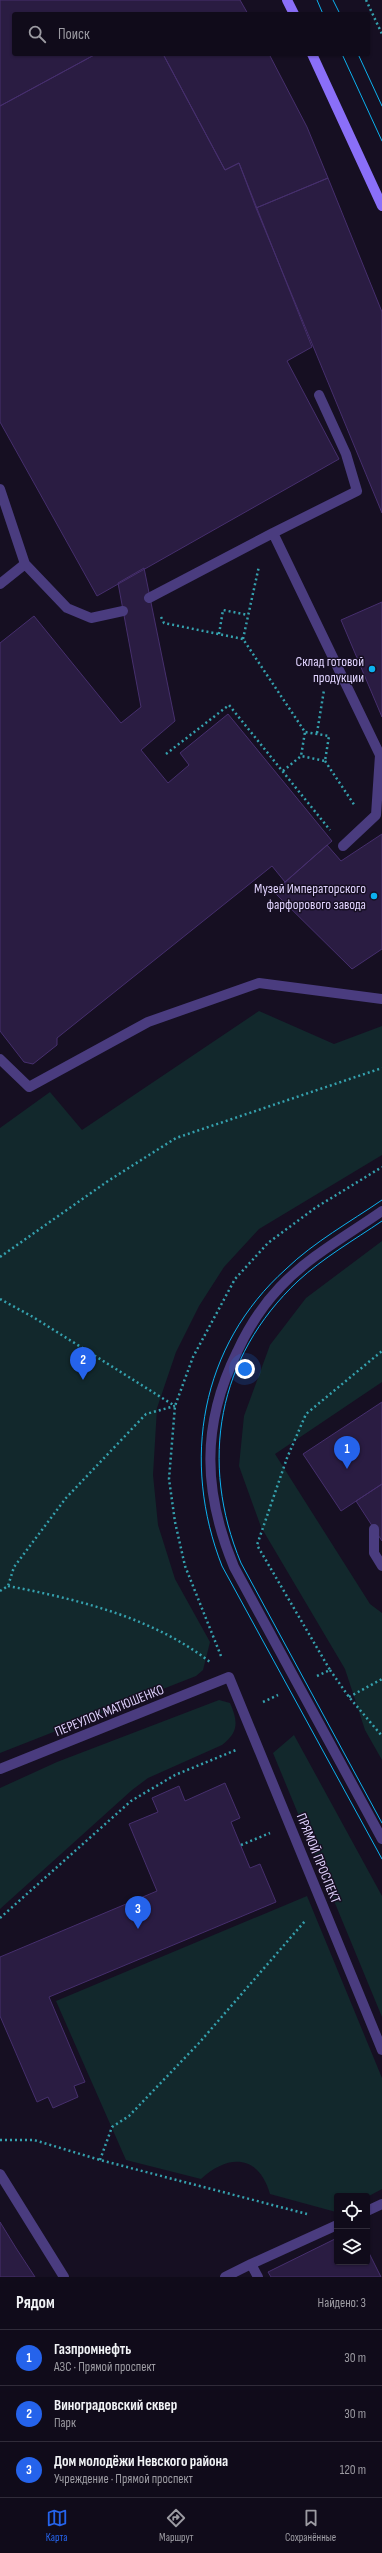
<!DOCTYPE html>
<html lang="ru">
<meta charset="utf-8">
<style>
:root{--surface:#100b1a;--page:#191423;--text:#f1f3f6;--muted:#9c9ba2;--line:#302b39;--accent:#2563eb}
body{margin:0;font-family:"Sofia Sans Condensed",sans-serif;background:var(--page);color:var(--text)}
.controls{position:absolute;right:12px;bottom:12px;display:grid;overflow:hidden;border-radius:4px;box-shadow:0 1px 3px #0004}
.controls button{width:36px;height:36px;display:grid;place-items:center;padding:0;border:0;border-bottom:1px solid var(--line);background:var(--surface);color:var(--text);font:20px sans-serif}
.you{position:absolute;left:245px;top:1369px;width:14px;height:14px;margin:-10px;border:3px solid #fff;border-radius:50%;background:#1a73e8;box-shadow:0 0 0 6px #1a73e833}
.badge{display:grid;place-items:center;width:26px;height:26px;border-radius:50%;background:var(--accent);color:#fff;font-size:13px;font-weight:700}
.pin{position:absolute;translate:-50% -33px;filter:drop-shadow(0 1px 2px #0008)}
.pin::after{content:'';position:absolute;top:21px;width:14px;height:12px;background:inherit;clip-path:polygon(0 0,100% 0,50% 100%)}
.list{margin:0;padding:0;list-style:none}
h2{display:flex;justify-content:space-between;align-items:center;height:52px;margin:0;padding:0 16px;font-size:17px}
h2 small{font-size:13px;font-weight:400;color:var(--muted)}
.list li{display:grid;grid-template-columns:26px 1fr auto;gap:12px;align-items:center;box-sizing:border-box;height:56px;padding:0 16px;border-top:1px solid var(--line)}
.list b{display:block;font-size:15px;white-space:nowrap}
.list p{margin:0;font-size:13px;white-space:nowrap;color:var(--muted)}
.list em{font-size:13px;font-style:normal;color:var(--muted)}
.icon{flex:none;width:22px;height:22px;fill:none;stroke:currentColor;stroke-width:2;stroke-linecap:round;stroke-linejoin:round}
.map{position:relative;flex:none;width:382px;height:2277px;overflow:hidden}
.search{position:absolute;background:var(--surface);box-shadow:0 1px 3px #0004;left:12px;right:12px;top:12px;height:44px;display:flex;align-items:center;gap:10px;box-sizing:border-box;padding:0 14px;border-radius:4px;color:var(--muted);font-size:15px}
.sheet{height:220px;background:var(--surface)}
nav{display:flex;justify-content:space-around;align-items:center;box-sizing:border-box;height:56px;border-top:1px solid var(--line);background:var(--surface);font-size:11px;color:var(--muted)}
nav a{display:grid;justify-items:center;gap:2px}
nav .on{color:var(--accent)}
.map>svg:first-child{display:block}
.green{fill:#12282c}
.building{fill:#2a1c42;stroke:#462f6d}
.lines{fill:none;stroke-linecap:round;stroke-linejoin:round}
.path{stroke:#35a1ae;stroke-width:2.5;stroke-dasharray:2 3;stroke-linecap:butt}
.lane{stroke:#4a3c7f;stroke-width:10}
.street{stroke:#4a3c7f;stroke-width:10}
.secondary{stroke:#8a6ff8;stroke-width:10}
.tram{stroke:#0cb1ef;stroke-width:1}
.lane-bridge{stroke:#4a3c7f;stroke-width:10}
.poi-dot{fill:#0cb1ef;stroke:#160f22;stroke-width:1.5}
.labels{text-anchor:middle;stroke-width:3;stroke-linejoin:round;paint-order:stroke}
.poi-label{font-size:14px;fill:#dfd2fd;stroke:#160f22;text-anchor:end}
.street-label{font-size:14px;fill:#dfd2fd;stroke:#160f22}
</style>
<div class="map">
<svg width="382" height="2277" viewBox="0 0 382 2277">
<rect width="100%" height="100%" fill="#160f22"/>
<path class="green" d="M259 1011 334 1044 382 1026V1155L259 1229 224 1267 199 1306 176 1352 157 1408 153 1475 158 1525 175 1579 210 1642 203 1670 196 1676 0 1753V1128L50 1092 82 1130Z
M382 1241V1382L275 1454 370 1604 382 1613V1760L365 1730 345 1669 261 1527 239 1466 244 1416 270 1345 306 1298Z
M219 1700 230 1703C238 1721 239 1732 222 1745L148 1778 132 1790 0 1909V1788L57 1762Z
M294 1735 382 1896V2017L273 1753Z
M307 1896 382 2078V2189L367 2197 337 2196 336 2212 270 2194C259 2155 229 2153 201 2179L126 2160 56 2001Z"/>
<path class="building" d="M0 0H240L248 14H14V54H96L0 106Z
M96 54H163L225 170 239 163 312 347 287 361 339 459 97 596 0 422V106Z
M163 54H269L307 127 328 178 256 208 239 163 225 170Z
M328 178 382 312V513L256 208Z
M144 568 175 721 141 750 168 783 189 765 180 753 228 714 332 841 285 882 272 866 57 1038V1045L33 1064 24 1062 0 1031V643L34 616 121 723 141 707 118 583Z
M382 602V717L341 620Z
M382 834V949L352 969 274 892 327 845 341 861Z
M382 1402V1484L341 1511 303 1454Z
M382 1484V1541L356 1501Z
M225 1783 240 1818 231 1822 250 1868 260 1864 276 1902 49 1997 85 2082 74 2086 78 2097 53 2108 48 2097 37 2102 0 2016V1957L157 1891 129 1824 158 1812 152 1798 179 1786 185 1801Z
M0 2222 16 2248 35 2277H0Z
M337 2238V2262H367V2249L381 2277H271L268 2272Z"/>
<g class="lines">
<path class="path" d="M366 0 382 34
M161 617 164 623 243 639 305 732 301 756 325 761 329 736 305 732
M219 634 223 610 248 615
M243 639 259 566
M317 733 324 690
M166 754 229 705 330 830
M325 761 355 806
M283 771 301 756
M0 1257 108 1181 176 1138 382 1068
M0 1299 33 1317 175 1406
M8 1586C77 1599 154 1618 210 1662
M0 1591 8 1586 14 1567 66 1498 146 1414 175 1406
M221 1656 185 1566 175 1522 169 1479 175 1406 193 1357 235 1279 268 1243 315 1208 382 1167
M330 1670 349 1697 382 1736
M317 1676 330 1670 257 1545 287 1458 306 1414 382 1351
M349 1697 382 1679
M263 1702 278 1695
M241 1845 270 1833
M0 1918 131 1801 175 1775 236 1750
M0 2140H34L100 2160 307 2214
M100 2160 112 2127 129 2116 199 2043 305 1921"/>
<path class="lane" d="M0 489 25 564
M273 533 357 491 346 454 319 395
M0 584 25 564 67 608 91 618 123 611
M149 598 273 533 380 755 376 815 343 846
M0 1059 29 1087 148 1022 259 983 382 999
M374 1529V1553L382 1566
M0 2174 64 2277
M367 2211 382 2204
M225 2277 251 2264
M258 2277 251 2264 337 2225"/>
<path class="street" d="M0 1769 229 1677 382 2050"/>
<path class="secondary" d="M287 0 294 14
M312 54 382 206"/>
<path class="tram" d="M317 0 323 14
M333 0 340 14
M342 54 382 141
M358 54 382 106
M382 1200C350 1222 314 1242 286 1269 200 1346 181 1461 222 1566L382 1859
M382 1221C354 1240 323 1258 298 1281 217 1357 199 1462 241 1563L382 1823"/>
<path class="lane-bridge" d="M382 1211C348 1235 309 1256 280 1287 262 1306 248 1328 237 1352 201 1425 203 1492 234 1567L382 1839"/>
</g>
<g class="poi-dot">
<circle cx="372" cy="669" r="4"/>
<circle cx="374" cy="896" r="4"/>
</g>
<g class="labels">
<g class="poi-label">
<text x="364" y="666">Склад готовой<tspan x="364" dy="16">продукции</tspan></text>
<text x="366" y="893">Музей Императорского<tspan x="366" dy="16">фарфорового завода</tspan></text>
</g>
<g class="street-label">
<text transform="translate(109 1710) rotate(-22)" y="5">ПЕРЕУЛОК МАТЮШЕНКО</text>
<text transform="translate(319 1858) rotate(68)" y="5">ПРЯМОЙ ПРОСПЕКТ</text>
</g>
</g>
</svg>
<div class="controls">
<button><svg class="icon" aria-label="locate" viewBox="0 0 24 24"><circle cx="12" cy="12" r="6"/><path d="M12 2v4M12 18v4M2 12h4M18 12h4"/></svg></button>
<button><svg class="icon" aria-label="layers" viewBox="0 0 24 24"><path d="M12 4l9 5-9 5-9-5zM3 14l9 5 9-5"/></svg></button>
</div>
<div class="you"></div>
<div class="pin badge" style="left:347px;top:1469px">1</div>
<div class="pin badge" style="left:83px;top:1380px">2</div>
<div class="pin badge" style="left:138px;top:1929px">3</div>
<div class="search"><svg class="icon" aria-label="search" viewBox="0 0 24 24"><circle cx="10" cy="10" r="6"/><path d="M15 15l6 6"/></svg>Поиск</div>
</div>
<section class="sheet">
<h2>Рядом<small>Найдено: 3</small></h2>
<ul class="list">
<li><span class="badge">1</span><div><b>Газпромнефть</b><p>АЗС · Прямой проспект</p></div><em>30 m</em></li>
<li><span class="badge">2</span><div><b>Виноградовский сквер</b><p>Парк</p></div><em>30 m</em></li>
<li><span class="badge">3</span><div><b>Дом молодёжи Невского района</b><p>Учреждение · Прямой проспект</p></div><em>120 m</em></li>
</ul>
</section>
<nav>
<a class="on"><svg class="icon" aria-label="map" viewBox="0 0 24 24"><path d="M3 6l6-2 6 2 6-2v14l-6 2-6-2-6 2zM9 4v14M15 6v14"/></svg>Карта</a>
<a><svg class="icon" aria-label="directions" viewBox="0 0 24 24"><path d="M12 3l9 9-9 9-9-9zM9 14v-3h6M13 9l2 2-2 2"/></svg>Маршрут</a>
<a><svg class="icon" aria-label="saved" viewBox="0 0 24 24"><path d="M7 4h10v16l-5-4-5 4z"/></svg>Сохранённые</a>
</nav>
